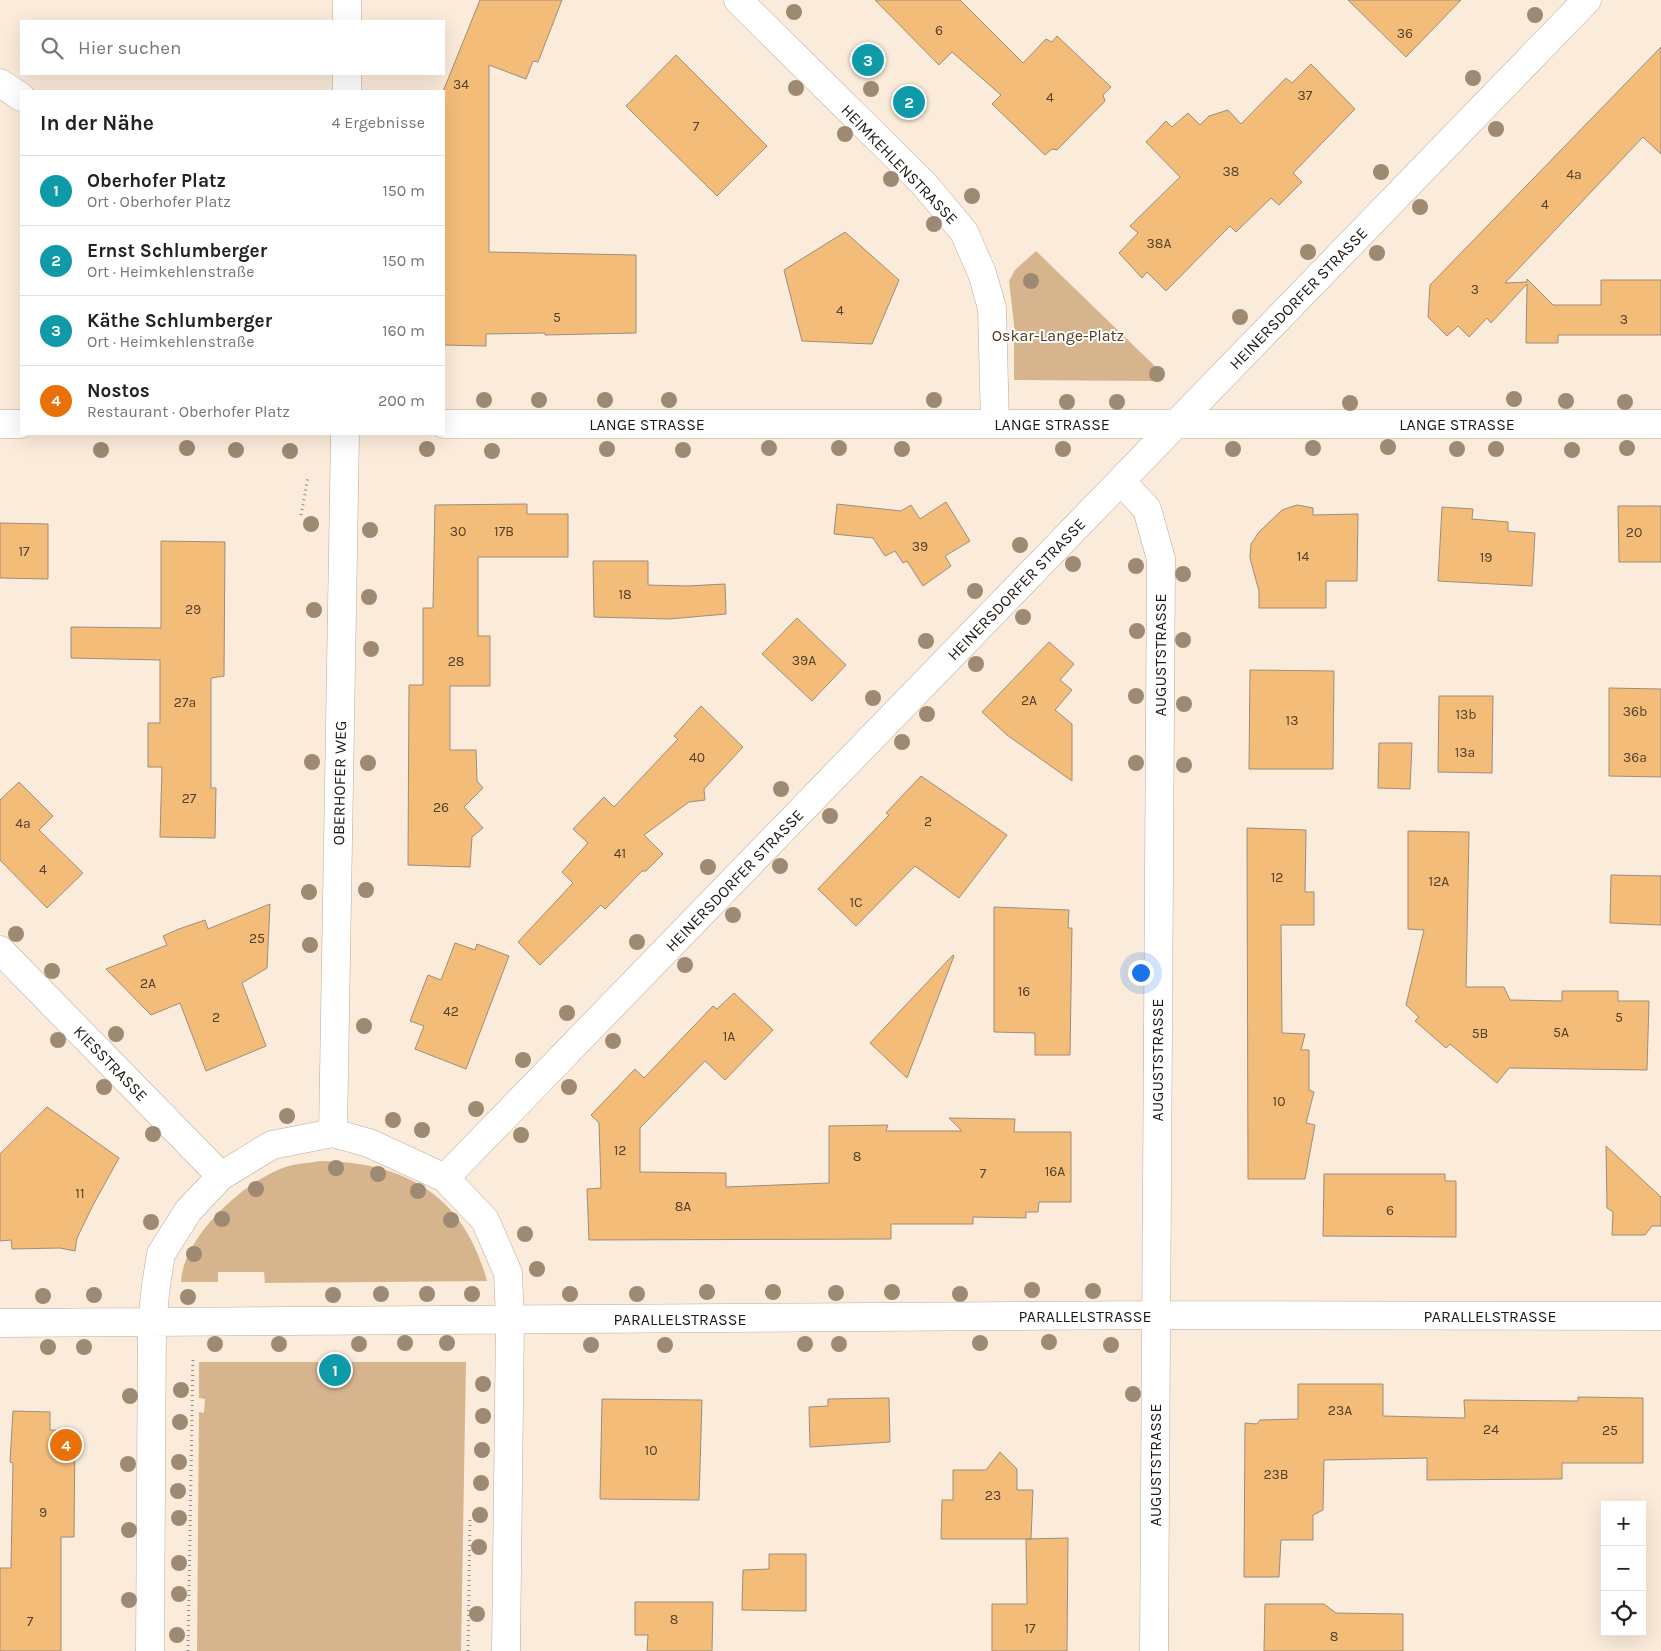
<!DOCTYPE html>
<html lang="de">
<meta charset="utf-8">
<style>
:root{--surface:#fff;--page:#f6f6f6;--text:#222;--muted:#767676;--line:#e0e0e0;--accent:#ea580c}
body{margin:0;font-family:Karla,sans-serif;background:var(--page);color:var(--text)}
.controls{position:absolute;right:15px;bottom:15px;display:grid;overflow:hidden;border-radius:0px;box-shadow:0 5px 20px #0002}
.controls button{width:45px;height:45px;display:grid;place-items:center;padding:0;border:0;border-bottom:1px solid var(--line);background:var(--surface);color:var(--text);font:25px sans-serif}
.you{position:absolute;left:1140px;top:972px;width:18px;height:18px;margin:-12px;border:4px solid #fff;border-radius:50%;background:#1a73e8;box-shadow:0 0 0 8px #1a73e833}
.badge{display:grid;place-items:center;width:32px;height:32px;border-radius:50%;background:var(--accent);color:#fff;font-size:16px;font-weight:700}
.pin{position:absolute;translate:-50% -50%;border:2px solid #fff;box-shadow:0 1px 5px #0006}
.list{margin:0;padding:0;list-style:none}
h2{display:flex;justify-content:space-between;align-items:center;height:65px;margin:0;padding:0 20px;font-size:21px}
h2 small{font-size:16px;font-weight:400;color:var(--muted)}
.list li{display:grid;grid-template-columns:32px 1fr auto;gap:15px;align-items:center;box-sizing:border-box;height:70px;padding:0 20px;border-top:1px solid var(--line)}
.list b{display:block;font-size:19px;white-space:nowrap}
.list p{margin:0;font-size:16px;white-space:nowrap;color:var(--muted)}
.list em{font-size:16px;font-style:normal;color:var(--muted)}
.icon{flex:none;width:28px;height:28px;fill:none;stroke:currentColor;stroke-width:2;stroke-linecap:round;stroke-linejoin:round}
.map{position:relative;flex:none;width:1661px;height:1651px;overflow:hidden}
.search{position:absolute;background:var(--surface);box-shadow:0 5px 20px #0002;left:20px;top:20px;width:425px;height:55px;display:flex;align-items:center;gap:12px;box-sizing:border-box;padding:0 18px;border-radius:0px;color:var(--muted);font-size:19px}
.panel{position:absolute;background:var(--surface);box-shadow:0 5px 20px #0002;left:20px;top:90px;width:425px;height:345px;border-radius:0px}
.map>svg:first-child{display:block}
.green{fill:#d6b48e}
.building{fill:#f4bc79;stroke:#9c8d7d}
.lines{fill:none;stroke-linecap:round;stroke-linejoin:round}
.minor-casing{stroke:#baab9a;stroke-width:29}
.path{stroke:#958a7e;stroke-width:3;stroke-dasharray:1 4;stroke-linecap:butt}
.minor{stroke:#fff;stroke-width:28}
.tree{fill:#9e8972}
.labels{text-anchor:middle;stroke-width:4;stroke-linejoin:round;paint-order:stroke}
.number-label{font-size:14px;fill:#53412c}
.street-label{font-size:16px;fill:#1d1812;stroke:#fff}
.park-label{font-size:16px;fill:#51391c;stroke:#fff}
</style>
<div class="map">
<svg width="1661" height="1651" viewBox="0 0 1661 1651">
<rect width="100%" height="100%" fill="#fbebda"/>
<path class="green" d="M1036 251 1162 373 1155 381 1014 380V324L1009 281 1015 270Z
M320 1161C405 1162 464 1195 487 1281L265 1283 264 1272H218V1282H181C183 1236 247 1178 289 1166 299 1163 310 1163 320 1161Z
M199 1362H466L461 1651H197L199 1412 204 1413 205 1399 199 1398Z"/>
<path class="building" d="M480 0H562L538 62 533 61 526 79 489 65V252L636 255V333L545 335V333L486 334V346L444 345V89Z
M875 0H960L1023 63 1046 39 1052 42 1057 36 1111 87 1103 95 1105 101 1057 150 1052 149 1045 155 992 104 1001 95 952 52 939 65Z
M1348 0H1461L1406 57Z
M1661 47V154L1643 137 1505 283 1527 282V279L1553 305H1601V280H1661V335H1558V343H1526L1527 284 1491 323 1487 318 1469 337 1458 326 1447 336 1428 317 1430 285Z
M676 55 767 146 717 196 626 106Z
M1311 64 1355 109 1293 173 1302 182 1279 205 1271 198 1236 232 1230 226 1166 291 1147 272 1142 278 1119 253 1138 233 1130 226 1180 177 1146 142 1166 121 1172 127 1188 113 1200 125 1209 116 1228 110 1241 124 1286 78 1292 83Z
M845 232 899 280 872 344 802 341 784 270Z
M946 502 970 541 945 556 951 566 923 586 907 561 903 563 895 551 885 556 873 538 834 534 837 504 901 511 911 505 920 519Z
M527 504V514H568V557H478V636H490V686H450V750H476L477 781 483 788 464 807 483 828 472 837 470 867 408 865 409 685H423V608H433L435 505Z
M1297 505 1313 508V515L1358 514 1357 581H1326V608H1259V591L1250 558 1251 544 1259 532 1282 510Z
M1618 506H1661V562H1619Z
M1442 507 1473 509 1472 519 1508 522V531L1535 533 1532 586 1438 581Z
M0 523 48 524V579L0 578Z
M161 541 225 542 224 676 211 678V788H216L215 838 160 837 162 767H148V723H160V660L71 658V627L161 628Z
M593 561H648V585L687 586 725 584 726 614 669 619 594 617Z
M797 618 846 665 812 701 762 654Z
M1049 642 1074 664 1060 680 1072 690 1055 710 1072 724V781L1007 735 982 712Z
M1250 670 1334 671 1333 769H1249Z
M1609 688 1661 689V777L1609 776Z
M1439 696H1493L1492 773 1438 772Z
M701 706 743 747 704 789 705 800 689 802 644 835 663 854 646 871H642L605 909 601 905 540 965 518 942 573 883 562 872 588 843 573 829 604 797 614 807 678 739 674 736Z
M1379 743H1412L1410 789 1378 788Z
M921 776 1007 835 959 898 915 866 856 926 818 889 889 815 886 813Z
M19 782 53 816 39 830 83 873 47 908 0 860V800Z
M1247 828 1306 830 1305 892H1314V925H1281L1282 1033 1305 1034 1301 1050H1309V1090L1314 1092 1306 1123 1315 1125 1305 1179H1248Z
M1408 831 1469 832 1466 987H1504L1510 1000 1562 1001V991H1618V1001H1649L1647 1070 1509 1068 1497 1083 1450 1044 1446 1048 1415 1021 1419 1017 1406 1005 1424 930 1408 929Z
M1611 875 1661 876V925L1610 923Z
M270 904 267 968 242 983 266 1046 206 1071 180 1003 151 1015 106 969 167 945 163 936 179 929 205 920 208 929Z
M994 907 1069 910 1068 928H1072L1070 1055H1035V1033L994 1032Z
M455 943 475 950 477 944 509 956 466 1069 415 1049 424 1026 410 1021 428 975 441 980Z
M953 955 954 956 907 1078 870 1043Z
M734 993 773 1030 725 1080 705 1061 640 1128V1172L726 1173V1187L829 1183V1126L888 1125 886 1131H962L949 1118 1015 1119 1014 1132H1071V1202H1039L1038 1212H1026V1218L973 1217V1224H891V1239L589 1240 587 1189 601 1188 599 1123 591 1115 635 1069 644 1078 713 1006 717 1009Z
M47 1107 119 1158 93 1205 77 1238 75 1251 60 1248 12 1249 11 1240 0 1241V1154Z
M1606 1146 1661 1197V1226H1652L1645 1235H1612L1613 1212 1607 1208Z
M1324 1174H1445V1181H1456V1237L1323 1236Z
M1298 1384H1383V1416L1465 1418 1464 1400 1578 1401V1397L1643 1398V1463H1562V1479L1427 1480V1458L1324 1460 1323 1510 1313 1515V1540H1281L1279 1577H1244L1245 1423 1257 1424 1260 1420 1298 1419Z
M889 1398 890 1442 810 1447 809 1407 828 1406V1399Z
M602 1399 702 1400 699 1500 600 1499Z
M13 1411 50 1412V1430L75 1431 74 1537H61V1651H0V1568H11L13 1463 10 1462Z
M1000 1452 1017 1469V1490H1033L1031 1539H941L942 1500H953V1470H986Z
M1068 1538 1067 1651H992V1604H1027L1026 1539Z
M769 1554H806V1611L742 1610 743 1570 769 1569Z
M635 1602H713L712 1651H647L648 1635H635Z
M1265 1604H1324L1336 1613 1403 1614V1651H1264Z"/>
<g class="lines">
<defs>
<path id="minor" d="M738 0 925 185 964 232 982 273 992 308 995 424
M347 21V0
M0 83 21 97
M347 91V74
M0 424H21
M444 424H1661
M1121 481 1147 509 1161 559 1154 1651
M0 950 221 1176
M333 1133 345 434
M445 1178 1587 0
M0 1323 1156 1315 1661 1316
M150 1651 152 1323 156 1285 161 1254 188 1211 221 1176 272 1145 333 1133 369 1143 445 1178 485 1220 508 1273 510 1320 506 1651"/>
</defs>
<use href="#minor" class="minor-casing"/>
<path class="path" d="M301 515 308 477
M188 1651 193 1356
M468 1651 470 1519"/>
<use href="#minor" class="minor"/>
</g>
<g class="tree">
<circle cx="794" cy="12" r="8"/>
<circle cx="1535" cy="15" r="8"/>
<circle cx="1473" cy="78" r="8"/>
<circle cx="796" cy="88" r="8"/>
<circle cx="871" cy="89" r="8"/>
<circle cx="1496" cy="129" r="8"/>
<circle cx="845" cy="134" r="8"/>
<circle cx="1381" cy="172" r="8"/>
<circle cx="891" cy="179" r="8"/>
<circle cx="972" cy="196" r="8"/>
<circle cx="1420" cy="207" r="8"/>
<circle cx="934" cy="224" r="8"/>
<circle cx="1308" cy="252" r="8"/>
<circle cx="1377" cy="253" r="8"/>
<circle cx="1031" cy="281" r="8"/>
<circle cx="1240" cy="317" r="8"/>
<circle cx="1157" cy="374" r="8"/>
<circle cx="1514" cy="399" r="8"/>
<circle cx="484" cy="400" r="8"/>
<circle cx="539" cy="400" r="8"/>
<circle cx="605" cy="400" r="8"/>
<circle cx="669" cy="400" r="8"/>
<circle cx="934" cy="400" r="8"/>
<circle cx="1566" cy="401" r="8"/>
<circle cx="1067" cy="402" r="8"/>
<circle cx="1117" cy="402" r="8"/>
<circle cx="1625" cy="402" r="8"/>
<circle cx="1350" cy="403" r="8"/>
<circle cx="1388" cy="447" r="8"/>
<circle cx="187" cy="448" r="8"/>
<circle cx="769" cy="448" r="8"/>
<circle cx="839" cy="448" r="8"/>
<circle cx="1313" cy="448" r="8"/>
<circle cx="1627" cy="448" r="8"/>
<circle cx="427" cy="449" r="8"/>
<circle cx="607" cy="449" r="8"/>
<circle cx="902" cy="449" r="8"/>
<circle cx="1063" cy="449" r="8"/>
<circle cx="1233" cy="449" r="8"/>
<circle cx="1457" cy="449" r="8"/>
<circle cx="1496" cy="449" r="8"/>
<circle cx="101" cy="450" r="8"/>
<circle cx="236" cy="450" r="8"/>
<circle cx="683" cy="450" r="8"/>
<circle cx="1572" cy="450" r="8"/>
<circle cx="290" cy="451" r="8"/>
<circle cx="492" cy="451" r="8"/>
<circle cx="311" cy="524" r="8"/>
<circle cx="370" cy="530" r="8"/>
<circle cx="1020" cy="545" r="8"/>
<circle cx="1073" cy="564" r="8"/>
<circle cx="1136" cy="566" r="8"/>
<circle cx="1183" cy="574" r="8"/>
<circle cx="975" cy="591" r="8"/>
<circle cx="369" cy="597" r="8"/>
<circle cx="314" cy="610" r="8"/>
<circle cx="1023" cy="617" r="8"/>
<circle cx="1137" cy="631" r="8"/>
<circle cx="1183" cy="640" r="8"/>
<circle cx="926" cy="641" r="8"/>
<circle cx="371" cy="649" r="8"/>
<circle cx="976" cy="664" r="8"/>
<circle cx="1136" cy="696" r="8"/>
<circle cx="873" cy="698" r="8"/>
<circle cx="1184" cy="704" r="8"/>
<circle cx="927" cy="714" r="8"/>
<circle cx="902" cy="742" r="8"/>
<circle cx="312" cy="762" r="8"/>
<circle cx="368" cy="763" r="8"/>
<circle cx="1136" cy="763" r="8"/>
<circle cx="1184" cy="765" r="8"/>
<circle cx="781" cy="789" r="8"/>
<circle cx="830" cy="816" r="8"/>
<circle cx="780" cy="866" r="8"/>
<circle cx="708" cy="867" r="8"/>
<circle cx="366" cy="890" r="8"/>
<circle cx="309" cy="892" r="8"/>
<circle cx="733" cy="915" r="8"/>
<circle cx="16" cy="934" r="8"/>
<circle cx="637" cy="942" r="8"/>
<circle cx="310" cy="945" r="8"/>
<circle cx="685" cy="965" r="8"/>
<circle cx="52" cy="971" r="8"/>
<circle cx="567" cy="1013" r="8"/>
<circle cx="364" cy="1026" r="8"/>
<circle cx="116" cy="1034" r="8"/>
<circle cx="58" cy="1040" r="8"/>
<circle cx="613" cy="1041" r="8"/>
<circle cx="523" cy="1060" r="8"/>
<circle cx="104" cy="1087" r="8"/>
<circle cx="569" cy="1087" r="8"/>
<circle cx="476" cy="1109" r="8"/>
<circle cx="287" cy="1116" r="8"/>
<circle cx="393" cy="1120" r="8"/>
<circle cx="422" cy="1130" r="8"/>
<circle cx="153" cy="1134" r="8"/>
<circle cx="521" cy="1135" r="8"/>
<circle cx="336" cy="1168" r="8"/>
<circle cx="378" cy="1174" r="8"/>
<circle cx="256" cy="1189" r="8"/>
<circle cx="418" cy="1191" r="8"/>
<circle cx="222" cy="1219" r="8"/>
<circle cx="451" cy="1220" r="8"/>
<circle cx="151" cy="1222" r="8"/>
<circle cx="525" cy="1234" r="8"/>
<circle cx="194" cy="1254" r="8"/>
<circle cx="537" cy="1269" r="8"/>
<circle cx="1032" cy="1290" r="8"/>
<circle cx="1093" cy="1291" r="8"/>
<circle cx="707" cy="1292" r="8"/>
<circle cx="773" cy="1292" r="8"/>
<circle cx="892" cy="1292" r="8"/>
<circle cx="836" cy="1293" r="8"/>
<circle cx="381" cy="1294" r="8"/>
<circle cx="427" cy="1294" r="8"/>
<circle cx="472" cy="1294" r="8"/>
<circle cx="570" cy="1294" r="8"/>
<circle cx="637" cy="1294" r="8"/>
<circle cx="960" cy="1294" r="8"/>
<circle cx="94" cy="1295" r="8"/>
<circle cx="333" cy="1295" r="8"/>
<circle cx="43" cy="1296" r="8"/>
<circle cx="188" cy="1297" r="8"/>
<circle cx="1049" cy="1342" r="8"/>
<circle cx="405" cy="1343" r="8"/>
<circle cx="447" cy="1343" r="8"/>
<circle cx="980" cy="1343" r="8"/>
<circle cx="215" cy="1344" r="8"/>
<circle cx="279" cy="1344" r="8"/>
<circle cx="359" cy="1344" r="8"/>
<circle cx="805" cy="1344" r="8"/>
<circle cx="839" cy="1344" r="8"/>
<circle cx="591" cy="1345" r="8"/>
<circle cx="665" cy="1345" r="8"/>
<circle cx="1111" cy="1345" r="8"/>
<circle cx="48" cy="1347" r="8"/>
<circle cx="84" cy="1347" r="8"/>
<circle cx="483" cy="1384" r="8"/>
<circle cx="181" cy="1390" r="8"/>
<circle cx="1133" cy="1394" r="8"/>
<circle cx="130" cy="1396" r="8"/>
<circle cx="483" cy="1416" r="8"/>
<circle cx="180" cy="1422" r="8"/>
<circle cx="482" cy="1450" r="8"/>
<circle cx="179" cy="1462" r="8"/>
<circle cx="128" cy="1464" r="8"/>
<circle cx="481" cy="1483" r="8"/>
<circle cx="178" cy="1491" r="8"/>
<circle cx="480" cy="1515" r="8"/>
<circle cx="179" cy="1518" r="8"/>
<circle cx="129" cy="1530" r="8"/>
<circle cx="479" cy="1547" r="8"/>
<circle cx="179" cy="1563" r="8"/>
<circle cx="179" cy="1594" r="8"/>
<circle cx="129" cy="1600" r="8"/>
<circle cx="477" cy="1614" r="8"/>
<circle cx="177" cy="1635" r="8"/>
</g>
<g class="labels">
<g class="number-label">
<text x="939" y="35">6</text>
<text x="1405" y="38">36</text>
<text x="461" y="89">34</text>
<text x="1305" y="100">37</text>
<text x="1050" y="102">4</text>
<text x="696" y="131">7</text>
<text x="1231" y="176">38</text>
<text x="1574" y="179">4a</text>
<text x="1545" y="209">4</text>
<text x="1159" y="248">38A</text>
<text x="1475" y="294">3</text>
<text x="840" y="315">4</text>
<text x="557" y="322">5</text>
<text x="1624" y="324">3</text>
<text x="458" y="536">30</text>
<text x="504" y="536">17B</text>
<text x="1634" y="537">20</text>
<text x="920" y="551">39</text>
<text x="24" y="556">17</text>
<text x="1303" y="561">14</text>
<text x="1486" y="562">19</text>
<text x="625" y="599">18</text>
<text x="193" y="614">29</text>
<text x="804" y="665">39A</text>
<text x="456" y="666">28</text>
<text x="1029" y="705">2A</text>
<text x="185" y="707">27a</text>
<text x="1635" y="716">36b</text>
<text x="1466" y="719">13b</text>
<text x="1292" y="725">13</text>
<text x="1465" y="757">13a</text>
<text x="697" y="762">40</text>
<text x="1635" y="762">36a</text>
<text x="189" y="803">27</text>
<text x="441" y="812">26</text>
<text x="928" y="826">2</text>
<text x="23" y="828">4a</text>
<text x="620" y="858">41</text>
<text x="43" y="874">4</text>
<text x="1277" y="882">12</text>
<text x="1439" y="886">12A</text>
<text x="856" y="907">1C</text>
<text x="257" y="943">25</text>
<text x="148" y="988">2A</text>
<text x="1024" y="996">16</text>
<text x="451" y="1016">42</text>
<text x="216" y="1022">2</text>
<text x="1619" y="1022">5</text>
<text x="1561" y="1037">5A</text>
<text x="1480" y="1038">5B</text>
<text x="729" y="1041">1A</text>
<text x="1279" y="1106">10</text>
<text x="620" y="1155">12</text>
<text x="857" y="1161">8</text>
<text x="1055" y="1176">16A</text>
<text x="983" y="1178">7</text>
<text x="80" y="1198">11</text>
<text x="683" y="1211">8A</text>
<text x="1390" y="1215">6</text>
<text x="1340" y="1415">23A</text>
<text x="1491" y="1434">24</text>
<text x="1610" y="1435">25</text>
<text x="651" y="1455">10</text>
<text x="1276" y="1479">23B</text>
<text x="993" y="1500">23</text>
<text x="43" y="1517">9</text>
<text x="674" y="1624">8</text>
<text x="30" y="1626">7</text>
<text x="1030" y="1633">17</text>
<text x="1334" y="1641">8</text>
</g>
<g class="street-label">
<text transform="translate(900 164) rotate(46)" y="6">HEIMKEHLENSTRASSE</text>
<text transform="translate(1298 298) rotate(-46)" y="6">HEINERSDORFER STRASSE</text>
<text x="647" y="430">LANGE STRASSE</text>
<text x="1052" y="430">LANGE STRASSE</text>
<text x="1457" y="430">LANGE STRASSE</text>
<text transform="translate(1016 589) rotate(-46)" y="6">HEINERSDORFER STRASSE</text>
<text transform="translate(1160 655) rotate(-90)" y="6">AUGUSTSTRASSE</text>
<text transform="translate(339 783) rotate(-89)" y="6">OBERHOFER WEG</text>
<text transform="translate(734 880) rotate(-46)" y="6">HEINERSDORFER STRASSE</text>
<text transform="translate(1157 1060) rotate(-90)" y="6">AUGUSTSTRASSE</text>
<text transform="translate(111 1063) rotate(46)" y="6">KIESSTRASSE</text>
<text x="1085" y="1322">PARALLELSTRASSE</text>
<text x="1490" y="1322">PARALLELSTRASSE</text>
<text x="680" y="1325">PARALLELSTRASSE</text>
<text transform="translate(1155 1465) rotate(-90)" y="6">AUGUSTSTRASSE</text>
</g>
<g class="park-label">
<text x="1058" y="341">Oskar-Lange-Platz</text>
</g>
</g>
</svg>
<div class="controls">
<button>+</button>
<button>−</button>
<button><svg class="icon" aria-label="locate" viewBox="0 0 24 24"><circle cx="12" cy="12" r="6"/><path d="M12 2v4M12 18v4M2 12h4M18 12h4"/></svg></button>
</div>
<div class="you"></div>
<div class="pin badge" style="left:335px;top:1370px;background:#0f9aa8">1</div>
<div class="pin badge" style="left:909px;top:102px;background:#0f9aa8">2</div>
<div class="pin badge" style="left:868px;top:60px;background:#0f9aa8">3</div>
<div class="pin badge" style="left:66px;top:1445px;background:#e8710a">4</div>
<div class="search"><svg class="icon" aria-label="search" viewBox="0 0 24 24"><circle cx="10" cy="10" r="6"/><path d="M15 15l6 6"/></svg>Hier suchen</div>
<section class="panel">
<h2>In der Nähe<small>4 Ergebnisse</small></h2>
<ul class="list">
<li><span class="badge" style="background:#0f9aa8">1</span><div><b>Oberhofer Platz</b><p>Ort · Oberhofer Platz</p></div><em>150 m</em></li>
<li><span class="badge" style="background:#0f9aa8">2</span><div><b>Ernst Schlumberger</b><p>Ort · Heimkehlenstraße</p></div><em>150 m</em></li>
<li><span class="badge" style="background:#0f9aa8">3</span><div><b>Käthe Schlumberger</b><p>Ort · Heimkehlenstraße</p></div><em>160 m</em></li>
<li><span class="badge" style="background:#e8710a">4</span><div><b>Nostos</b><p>Restaurant · Oberhofer Platz</p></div><em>200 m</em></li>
</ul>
</section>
</div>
